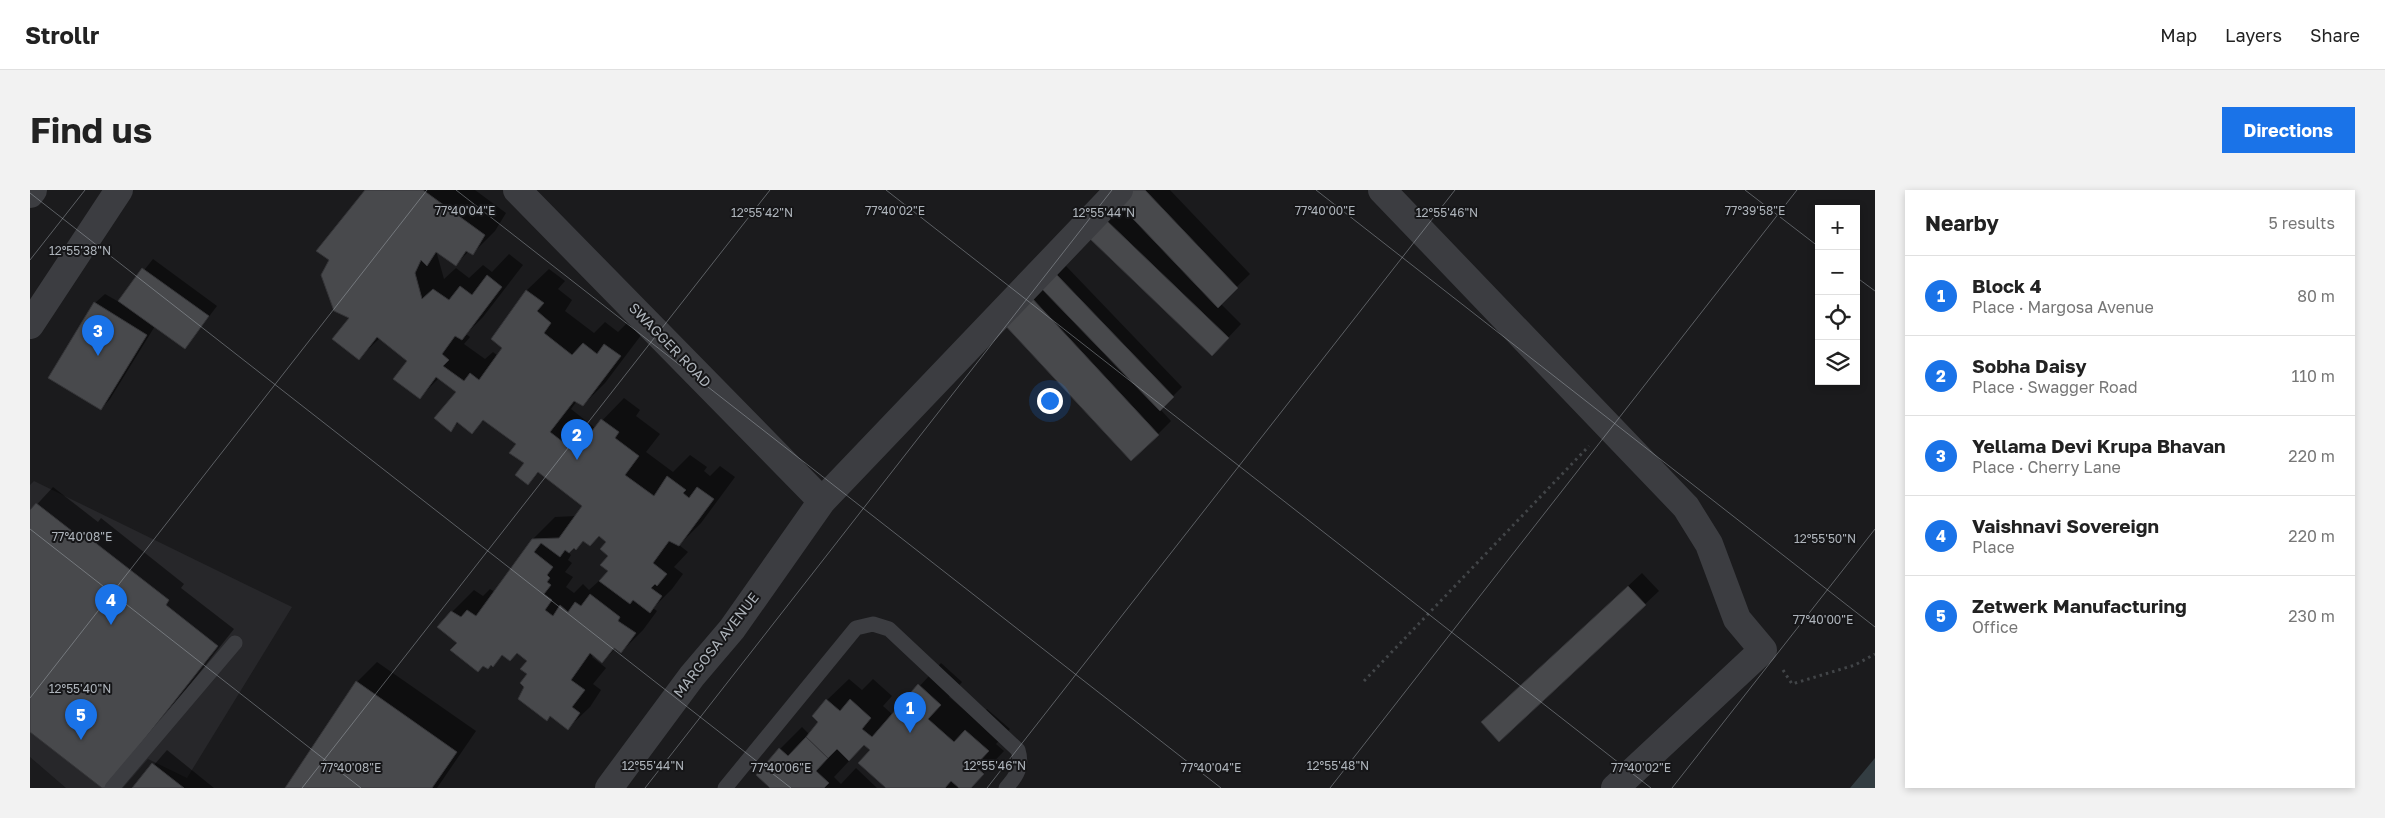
<!DOCTYPE html>
<meta charset="utf-8">
<style>
:root{--surface:#fff;--page:#f2f2f2;--text:#222;--muted:#767676;--line:#e0e0e0;--accent:#1a73e8}
body{margin:0;font-family:"Golos Text",sans-serif;background:var(--page);color:var(--text)}
.controls{position:absolute;right:15px;top:15px;display:grid;overflow:hidden;border-radius:0px;box-shadow:0 2px 8px #0003}
.controls button{width:45px;height:45px;display:grid;place-items:center;padding:0;border:0;border-bottom:1px solid var(--line);background:var(--surface);color:var(--text);font:25px sans-serif}
.you{position:absolute;left:1019px;top:210px;width:18px;height:18px;margin:-12px;border:4px solid #fff;border-radius:50%;background:#1a73e8;box-shadow:0 0 0 8px #1a73e833}
.badge{display:grid;place-items:center;width:32px;height:32px;border-radius:50%;background:var(--accent);color:#fff;font-size:16px;font-weight:700}
.pin{position:absolute;translate:-50% -41px;filter:drop-shadow(0 1px 2px #0008)}
.pin::after{content:'';position:absolute;top:26px;width:18px;height:15px;background:inherit;clip-path:polygon(0 0,100% 0,50% 100%)}
.list{margin:0;padding:0;list-style:none}
h2{display:flex;justify-content:space-between;align-items:center;height:65px;margin:0;padding:0 20px;font-size:21px}
h2 small{font-size:16px;font-weight:400;color:var(--muted)}
.list li{display:grid;grid-template-columns:32px 1fr auto;gap:15px;align-items:center;box-sizing:border-box;height:80px;padding:0 20px;border-top:1px solid var(--line)}
.list b{display:block;font-size:19px;white-space:nowrap}
.list p{margin:0;font-size:16px;white-space:nowrap;color:var(--muted)}
.list em{font-size:16px;font-style:normal;color:var(--muted)}
.icon{flex:none;width:28px;height:28px;fill:none;stroke:currentColor;stroke-width:2;stroke-linecap:round;stroke-linejoin:round}
.map{position:relative;flex:none;width:1845px;height:598px;overflow:hidden;border-radius:0px}
header{display:flex;align-items:center;gap:30px;box-sizing:border-box;height:70px;padding:0 25px;background:var(--surface);border-bottom:1px solid var(--line)}
header strong{font-size:24px}
nav{display:flex;gap:28px;margin-inline-start:auto;font-size:18px}
.intro{display:flex;align-items:center;justify-content:space-between;box-sizing:border-box;height:120px;padding:0 30px}
h1{margin:0;font-size:35px}
.button{padding:12px 22px;border-radius:0px;background:var(--accent);color:#fff;font-size:18px;font-weight:700}
main{display:flex;gap:30px;padding:0 30px}
aside{flex:1;background:var(--surface);border-radius:0px;box-shadow:0 2px 8px #0003}
.map>svg:first-child{display:block}
.built{fill:#27272a}
.water{fill:#333d42}
.shadow{fill:#0007;fill-rule:evenodd}
.building{fill:#48494c;stroke:#353538}
.lines{fill:none;stroke-linecap:round;stroke-linejoin:round}
.path{stroke:#424548;stroke-width:3;stroke-dasharray:2.5 4;stroke-linecap:butt}
.service{stroke:#3c3d41;stroke-width:15}
.minor{stroke:#3c3d41;stroke-width:28}
.ticks{fill:none;stroke:#aeb4bb;stroke-width:1;stroke-opacity:0.45}
.labels{text-anchor:middle;stroke-width:4;stroke-linejoin:round;paint-order:stroke}
.street-label{font-size:14px;fill:#aeb4bb;stroke:#161618}
.ticks-label{font-size:12px;text-anchor:middle;fill:#aeb4bb;stroke:#161618;stroke-width:4;stroke-linejoin:round;paint-order:stroke}
</style>
<header>
<strong>Strollr</strong>
<nav><a>Map</a><a>Layers</a><a>Share</a></nav>
</header>
<div class="intro"><h1>Find us</h1><a class="button">Directions</a></div>
<main>
<div class="map">
<svg width="1845" height="598" viewBox="0 0 1845 598">
<rect width="100%" height="100%" fill="#1b1b1d"/>
<path class="built" d="M4 291 262 417 157 588 118 569 93 598H36L0 567V295Z"/>
<path class="water" d="M1845 568V598H1820Z"/>
<path class="shadow" d="M337 0H445L476 23 465 41 443 63 439 61 426 74 409 63 407 64 414 89 426 78 439 88 453 75 462 82 479 64 493 75 453 127 436 144 440 147 434 154 455 169 463 162 468 166 474 158 462 149 497 100 519 79 535 91 528 99 542 110 535 121 564 143 575 132 588 142 597 133 612 144 575 193 553 215 547 211 541 219 565 238 594 208 610 220 606 226 630 244 616 262 643 282 660 265 677 277 674 281 680 286 690 276 705 287 671 333 649 355 658 362 644 377 653 384 642 399 623 418 627 421 613 440 591 462 586 458 572 472 564 464 562 467 576 478 563 494 571 500 560 517 538 538 521 525 517 530 499 484 498 471 488 462 473 465 463 475 428 452 422 422 444 400 453 406 460 399 465 402 503 349 525 327 546 326 554 315 509 282 498 294 496 273 488 254 455 229 442 242 429 232 420 240 428 202 409 188 390 207 379 170 350 148 329 168 321 128ZM570 345 578 352 580 381 559 400 553 394 544 403 536 397 543 387 535 382 542 373 538 370 541 365 538 362 554 350Z
M1099 0H1140L1220 84 1190 113 1211 134 1195 151 1059 47Z
M123 69 187 116 155 158 125 136 80 209 71 219 65 113 75 104 89 112Z
M1036 76 1152 197 1130 219 1141 231 1128 244 974 132Z
M23 297 68 332 71 328 154 394 151 398 204 439 91 582 74 598 0 540V322Z
M1612 383 1629 401 1469 550 1466 519Z
M347 472 446 541 407 598H256L327 492Z
M911 473 932 492 919 507 946 530 957 519 980 539 966 554 974 561 939 598H857L842 560 835 554 804 587 811 594 826 578 847 598H742L750 559 772 537 779 544 790 532 797 510 819 489 832 500 843 489 862 506 853 516 863 525Z
M137 560 184 598H104Z"/>
<path class="building" d="M335 0H393L455 45 443 65 436 61 426 76 406 62 397 76 391 70 385 83 392 109 403 99 419 110 430 96 442 105 457 85 472 97 432 150 425 146 412 164 419 170 413 176 434 191 440 183 449 190 472 158 461 149 496 100 514 113 507 121 521 133 514 143 542 165 553 153 567 164 574 154 591 166 553 216 544 211 520 242 546 262 571 229 589 242 585 248 609 266 595 285 624 306 637 286 656 300 653 303 659 308 667 297 684 309 649 356 639 351 623 373 637 384 627 396 625 394 621 398 632 406 620 423 603 410 600 414 569 391 578 381 570 375 578 366 570 359 576 352 569 346 560 356 553 351 546 360 544 358 539 363 535 360 530 367 511 353 504 362 523 377 517 385 520 388 517 392 521 395 514 404 522 410 515 420 523 426 530 415 538 422 545 412 551 416 560 404 590 427 588 431 606 443 591 463 584 458 572 473 560 463 541 490 555 500 542 517 550 523 538 540 520 526 517 531 488 509 494 497 490 493 497 484 490 479 497 471 487 463 480 471 472 465 463 477 461 475 458 479 453 476 448 482 420 460 427 453 407 437 421 421 431 427 437 420 446 426 502 349 529 348 552 316 508 282 498 295 485 285 494 273 479 263 486 254 453 230 442 244 427 232 421 242 404 228 426 202 406 187 390 209 363 189 377 171 347 147 329 170 302 149 319 128 304 121 291 85 299 70 286 61Z
M1098 0H1115L1208 98 1188 118 1086 11Z
M1075 29 1199 148 1182 166 1058 47Z
M112 78 179 126 155 159 88 111Z
M1026 84 1144 207 1130 221 1011 98Z
M1000 106 1129 245 1101 271 972 132Z
M64 112 117 145 71 220 18 188Z
M6 313 51 348 54 344 139 410 136 415 188 456 76 598H72L0 542V320Z
M1598 396 1616 415 1469 552 1451 532Z
M326 491 427 562 402 598H255Z
M888 494 911 515 898 529 924 552 935 540 959 561 945 576 954 584 941 598H929L921 591 915 598H856L828 573 840 560 834 555 819 571 807 559 798 568 776 547 788 532 782 526 796 509 810 521 820 509 841 528 832 539 842 547Z
M776 547 798 568 786 581 799 593 794 598H740L726 585 749 558 758 566Z
M122 573 154 598H102Z"/>
<g class="lines">
<path class="path" d="M1753 480 1762 494 1825 475 1845 464
M1334 491 1559 256"/>
<path class="service" d="M82 598 205 453
M695 598 826 438 843 434 859 439 988 560C993 576 987 586 976 598"/>
<path class="minor" d="M487 0 792 311
M1352 0 1656 317 1679 354 1707 429 1733 460 1585 598
M0 4 3 0
M0 135 89 0
M579 598 662 486 702 439 792 311 1089 0"/>
</g>
<path class="ticks" d="M426 0 1191 598M856 0 1621 598M1286 0 1845 437M1715 0 1789 57M0 3 761 598M0 70 55 0M1826 87 1845 101M0 339 331 598M0 508 397 0M272 598 740 0M615 598 1082 0M957 598 1425 0M1300 598 1767 0M1642 598 1845 339"/>
<g class="labels">
<g class="street-label">
<text transform="translate(640 155) rotate(46)" y="5">SWAGGER ROAD</text>
<text transform="translate(686 455) rotate(-52)" y="5">MARGOSA AVENUE</text>
</g>
</g>
<g class="ticks-label">
<text x="435" y="25">77°40'04"E</text>
<text x="865" y="25">77°40'02"E</text>
<text x="1295" y="25">77°40'00"E</text>
<text x="1725" y="25">77°39'58"E</text>
<text x="732" y="27">12°55'42"N</text>
<text x="1074" y="27">12°55'44"N</text>
<text x="1417" y="27">12°55'46"N</text>
<text x="50" y="65">12°55'38"N</text>
<text x="52" y="351">77°40'08"E</text>
<text x="1795" y="353">12°55'50"N</text>
<text x="1793" y="434">77°40'00"E</text>
<text x="50" y="503">12°55'40"N</text>
<text x="623" y="580">12°55'44"N</text>
<text x="965" y="580">12°55'46"N</text>
<text x="1308" y="580">12°55'48"N</text>
<text x="321" y="582">77°40'08"E</text>
<text x="751" y="582">77°40'06"E</text>
<text x="1181" y="582">77°40'04"E</text>
<text x="1611" y="582">77°40'02"E</text>
</g>
</svg>
<div class="controls">
<button>+</button>
<button>−</button>
<button><svg class="icon" aria-label="locate" viewBox="0 0 24 24"><circle cx="12" cy="12" r="6"/><path d="M12 2v4M12 18v4M2 12h4M18 12h4"/></svg></button>
<button><svg class="icon" aria-label="layers" viewBox="0 0 24 24"><path d="M12 4l9 5-9 5-9-5zM3 14l9 5 9-5"/></svg></button>
</div>
<div class="you"></div>
<div class="pin badge" style="left:880px;top:543px">1</div>
<div class="pin badge" style="left:547px;top:270px">2</div>
<div class="pin badge" style="left:68px;top:166px">3</div>
<div class="pin badge" style="left:81px;top:435px">4</div>
<div class="pin badge" style="left:51px;top:550px">5</div>
</div>
<aside>
<h2>Nearby<small>5 results</small></h2>
<ul class="list">
<li><span class="badge">1</span><div><b>Block 4</b><p>Place · Margosa Avenue</p></div><em>80 m</em></li>
<li><span class="badge">2</span><div><b>Sobha Daisy</b><p>Place · Swagger Road</p></div><em>110 m</em></li>
<li><span class="badge">3</span><div><b>Yellama Devi Krupa Bhavan</b><p>Place · Cherry Lane</p></div><em>220 m</em></li>
<li><span class="badge">4</span><div><b>Vaishnavi Sovereign</b><p>Place</p></div><em>220 m</em></li>
<li><span class="badge">5</span><div><b>Zetwerk Manufacturing</b><p>Office</p></div><em>230 m</em></li>
</ul>
</aside>
</main>
